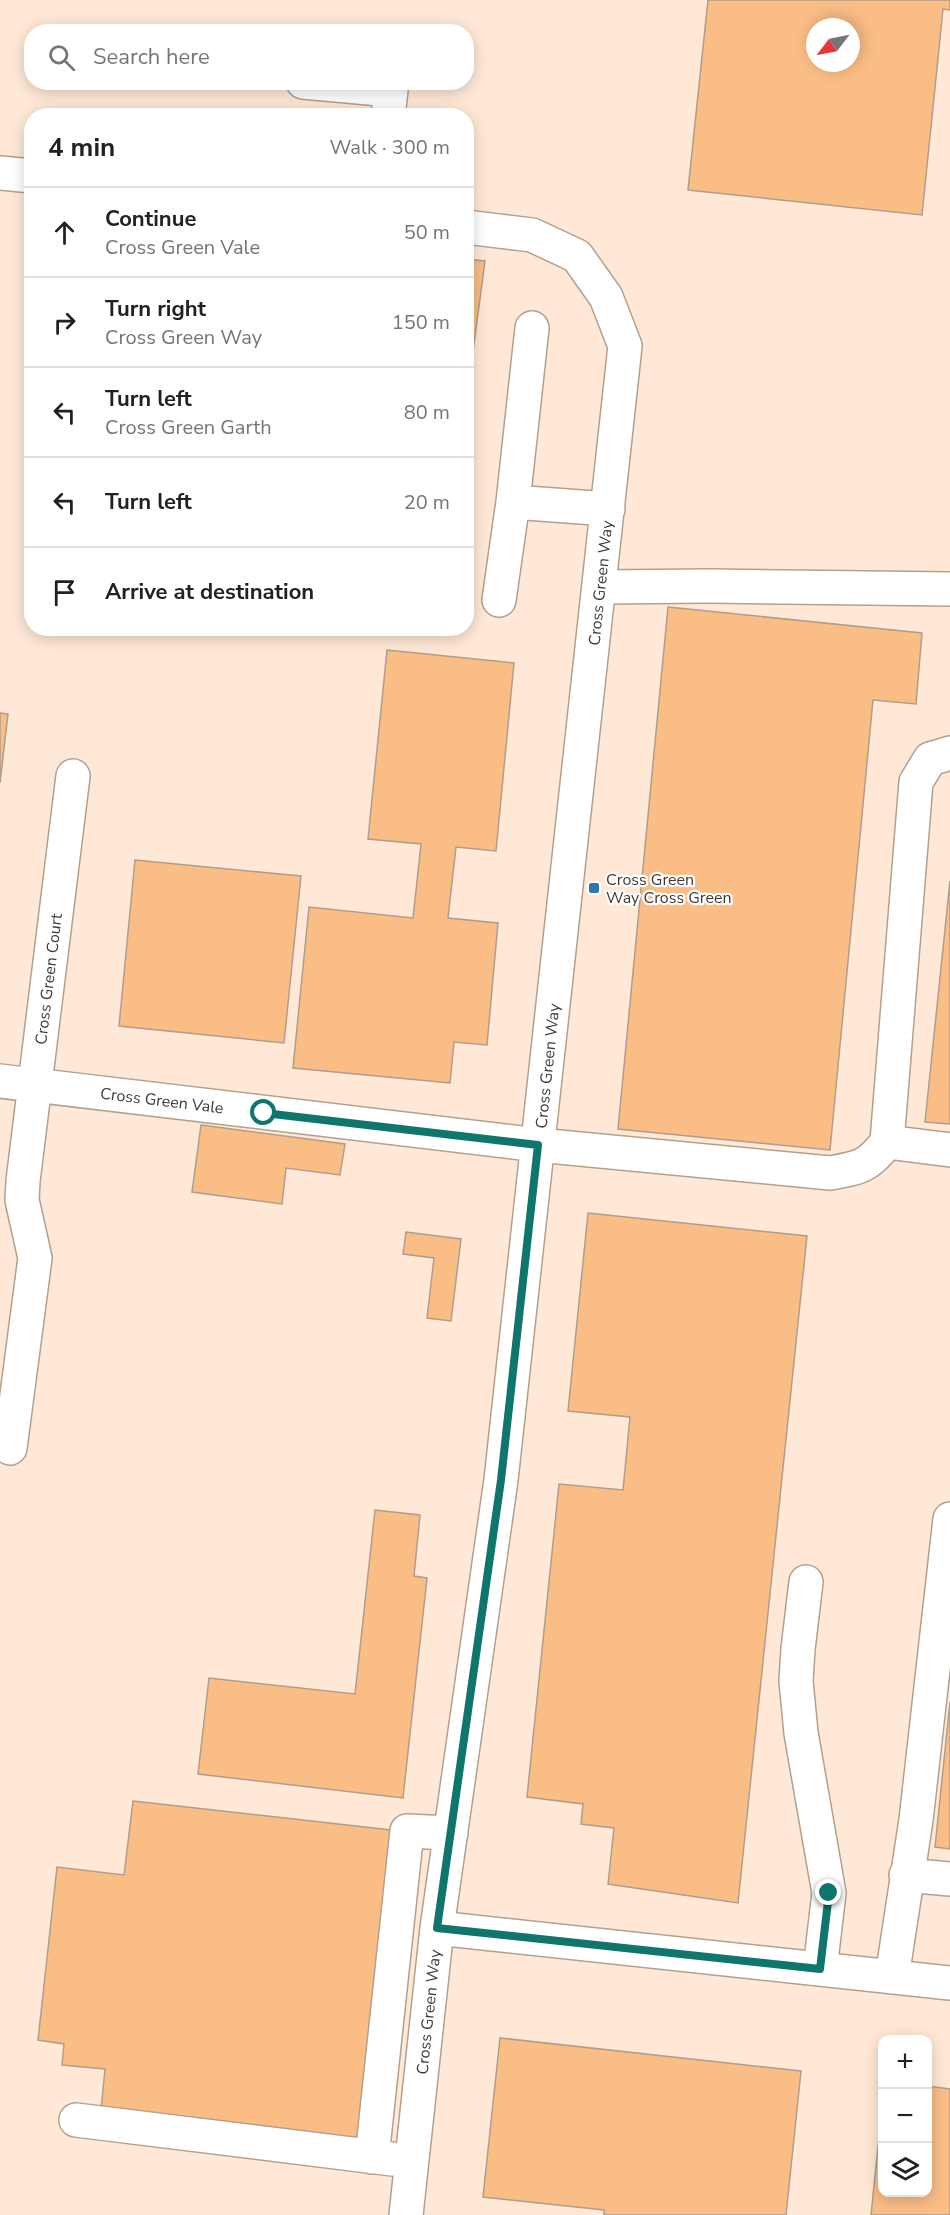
<!DOCTYPE html>
<meta charset="utf-8">
<style>
:root{--surface:#fff;--page:#f6f6f6;--text:#202124;--muted:#757577;--line:#e0e0e0}
body{margin:0;font-family:"Nunito Sans",sans-serif;background:var(--page);color:var(--text)}
.controls{position:absolute;right:18px;bottom:18px;display:grid;overflow:hidden;border-radius:12px;box-shadow:0 3px 15px #0003}
.controls button{width:54px;height:54px;display:grid;place-items:center;padding:0;border:0;border-bottom:2px solid var(--line);background:var(--surface);color:var(--text);font:30px sans-serif}
.compass{position:absolute;left:806px;top:18px;width:54px;height:54px;border-radius:50%;background:var(--surface);box-shadow:0 3px 15px #0003;rotate:238deg}
.stop{position:absolute;width:18px;height:18px;margin:-14px;border:4px solid #0f766e;border-radius:50%;background:#fff}
.stop.end{background:#0f766e;border-color:#fff;box-shadow:0 2px 6px #0008}
.list{margin:0;padding:0;list-style:none}
h2{display:flex;justify-content:space-between;align-items:center;height:78px;margin:0;padding:0 24px;font-size:26px}
h2 small{font-size:20px;font-weight:400;color:var(--muted)}
.list li{display:grid;grid-template-columns:39px 1fr auto;gap:18px;align-items:center;box-sizing:border-box;height:90px;padding:0 24px;border-top:2px solid var(--line)}
.list b{display:block;font-size:22px;white-space:nowrap}
.list p{margin:0;font-size:20px;white-space:nowrap;color:var(--muted)}
.list em{font-size:20px;font-style:normal;color:var(--muted)}
.icon{flex:none;width:33px;height:33px;fill:none;stroke:currentColor;stroke-width:2;stroke-linecap:round;stroke-linejoin:round}
.map{position:relative;flex:none;width:950px;height:2215px;overflow:hidden}
.search{position:absolute;background:var(--surface);box-shadow:0 3px 15px #0003;left:24px;top:24px;width:450px;height:66px;display:flex;align-items:center;gap:15px;box-sizing:border-box;padding:0 21px;border-radius:24px;color:var(--muted);font-size:22px}
.panel{position:absolute;background:var(--surface);box-shadow:0 3px 15px #0003;left:24px;top:108px;width:450px;height:528px;border-radius:24px}
.map>svg:first-child{display:block}
.built{fill:#ffe9d6;fill-rule:evenodd}
.building{fill:#fabd86;stroke:#b19d8b;stroke-width:1.5;fill-rule:evenodd}
.lines{fill:none;stroke-linecap:round;stroke-linejoin:round}
.minor-casing{stroke:#b4a08f;stroke-width:36}
.minor{stroke:#fff;stroke-width:33}
.route{stroke:#0f766e;stroke-width:8}
.poi-dot{fill:#2e77ab;stroke:#fff;stroke-width:2}
.labels{text-anchor:middle;stroke-width:4.5;stroke-linejoin:round;paint-order:stroke}
.street-label{font-size:16px;fill:#403831;stroke:#fff}
.poi-label{font-size:16px;fill:#403831;stroke:#fff;text-anchor:start}
</style>
<div class="map">
<svg width="950" height="2215" viewBox="0 0 950 2215">
<rect width="100%" height="100%" fill="#fcf4ec"/>
<path class="built" d="M0 0H950V2215H0ZM815 27H851V63H815ZM32 32H466V82H32ZM32 116H466V628H32ZM882 2040H928V2192H882Z"/>
<path class="building" d="M708 0H950V10L943 9 922 215 688 190ZM815 27H851V63H815Z
M466 259 485 261 466 404Z
M668 607 922 633 916 704 873 700 830 1150 618 1129Z
M387 650 514 663 496 851 456 847 448 918 498 923 487 1045 454 1042 450 1083 293 1068 309 907 413 918 421 844 368 839Z
M0 713 8 714 0 783Z
M135 860 301 876 284 1043 119 1026Z
M950 881V1124L925 1122Z
M201 1125 345 1144 340 1175 286 1168 282 1204 192 1192Z
M588 1213 807 1236 738 1903 608 1884 614 1828 581 1824 583 1804 527 1797 559 1484 623 1490 630 1417 568 1411Z
M406 1232 461 1239 451 1321 427 1318 434 1258 403 1254Z
M375 1510 420 1515 414 1576 427 1578 403 1798 198 1774 209 1678 355 1694Z
M950 1702V1849L935 1847Z
M133 1801 391 1830 357 2139 101 2110 105 2069 62 2065 64 2044 38 2040 57 1867 124 1875Z
M500 2038 801 2071 786 2215H604V2210L483 2197Z
M928 2086 950 2089V2215H871L882 2108V2192H928Z"/>
<g class="lines">
<defs>
<path id="minor" d="M303 82 391 90 388 116
M0 173 32 176
M513 502 608 509
M600 587 709 586 950 589
M499 600 513 502 532 328
M0 1081 538 1145 830 1173C859 1168 868 1167 887 1142L916 782 930 759 950 753
M887 1142 950 1150
M10 1448 35 1258 22 1200 23 1181 73 776
M806 1582 798 1649 796 1681 801 1733 829 1893 820 1969
M906 1875 950 1879
M437 1928 950 1983
M892 1977 916 1820 950 1519
M76 2120 392 2159
M372 2157 407 1831 451 1833
M406 2215 437 1928 501 1480 625 346 606 297 577 256 532 235 466 227"/>
</defs>
<use href="#minor" class="minor-casing"/>
<use href="#minor" class="minor"/>
</g>
<g class="lines">
<path class="route" d="M264 1113 538 1145 501 1480 437 1928 820 1969 829 1893"/>
</g>
<rect class="poi-dot" x="588" y="882" width="12" height="12" rx="3"/>
<g class="labels">
<g class="street-label">
<text transform="translate(600 583) rotate(-84)" y="6">Cross Green Way</text>
<text transform="translate(48 979) rotate(-83)" y="6">Cross Green Court</text>
<text transform="translate(547 1066) rotate(-84)" y="6">Cross Green Way</text>
<text transform="translate(162 1100) rotate(7)" y="6">Cross Green Vale</text>
<text transform="translate(428 2012) rotate(-84)" y="6">Cross Green Way</text>
</g>
<g class="poi-label">
<text x="606" y="885">Cross Green<tspan x="606" dy="18">Way Cross Green</tspan></text>
</g>
</g>
</svg>
<div class="controls">
<button>+</button>
<button>−</button>
<button><svg class="icon" aria-label="layers" viewBox="0 0 24 24"><path d="M12 4l9 5-9 5-9-5zM3 14l9 5 9-5"/></svg></button>
</div>
<svg class="compass" viewBox="-18 -18 36 36"><path d="M0-13l5 13h-10z" fill="#e53935"/><path d="M0 13l5-13h-10z" fill="#757577"/></svg>
<div class="stop" style="left:264px;top:1113px"></div>
<div class="stop end" style="left:829px;top:1893px"></div>
<div class="search"><svg class="icon" aria-label="search" viewBox="0 0 24 24"><circle cx="10" cy="10" r="6"/><path d="M15 15l6 6"/></svg>Search here</div>
<section class="panel">
<h2>4 min<small>Walk · 300 m</small></h2>
<ul class="list">
<li><svg class="icon" aria-label="ahead" viewBox="0 0 24 24"><path d="M12 20V5M6 11l6-6 6 6"/></svg><div><b>Continue</b><p>Cross Green Vale</p></div><em>50 m</em></li>
<li><svg class="icon" aria-label="right" viewBox="0 0 24 24"><path d="M7 20v-9h11M14 6l5 5-5 5"/></svg><div><b>Turn right</b><p>Cross Green Way</p></div><em>150 m</em></li>
<li><svg class="icon" aria-label="left" viewBox="0 0 24 24"><path d="M17 20v-9H6M10 6l-5 5 5 5"/></svg><div><b>Turn left</b><p>Cross Green Garth</p></div><em>80 m</em></li>
<li><svg class="icon" aria-label="left" viewBox="0 0 24 24"><path d="M17 20v-9H6M10 6l-5 5 5 5"/></svg><div><b>Turn left</b></div><em>20 m</em></li>
<li><svg class="icon" aria-label="arrive" viewBox="0 0 24 24"><path d="M6 21V4h12l-3 4 3 4H6"/></svg><div><b>Arrive at destination</b></div></li>
</ul>
</section>
</div>
